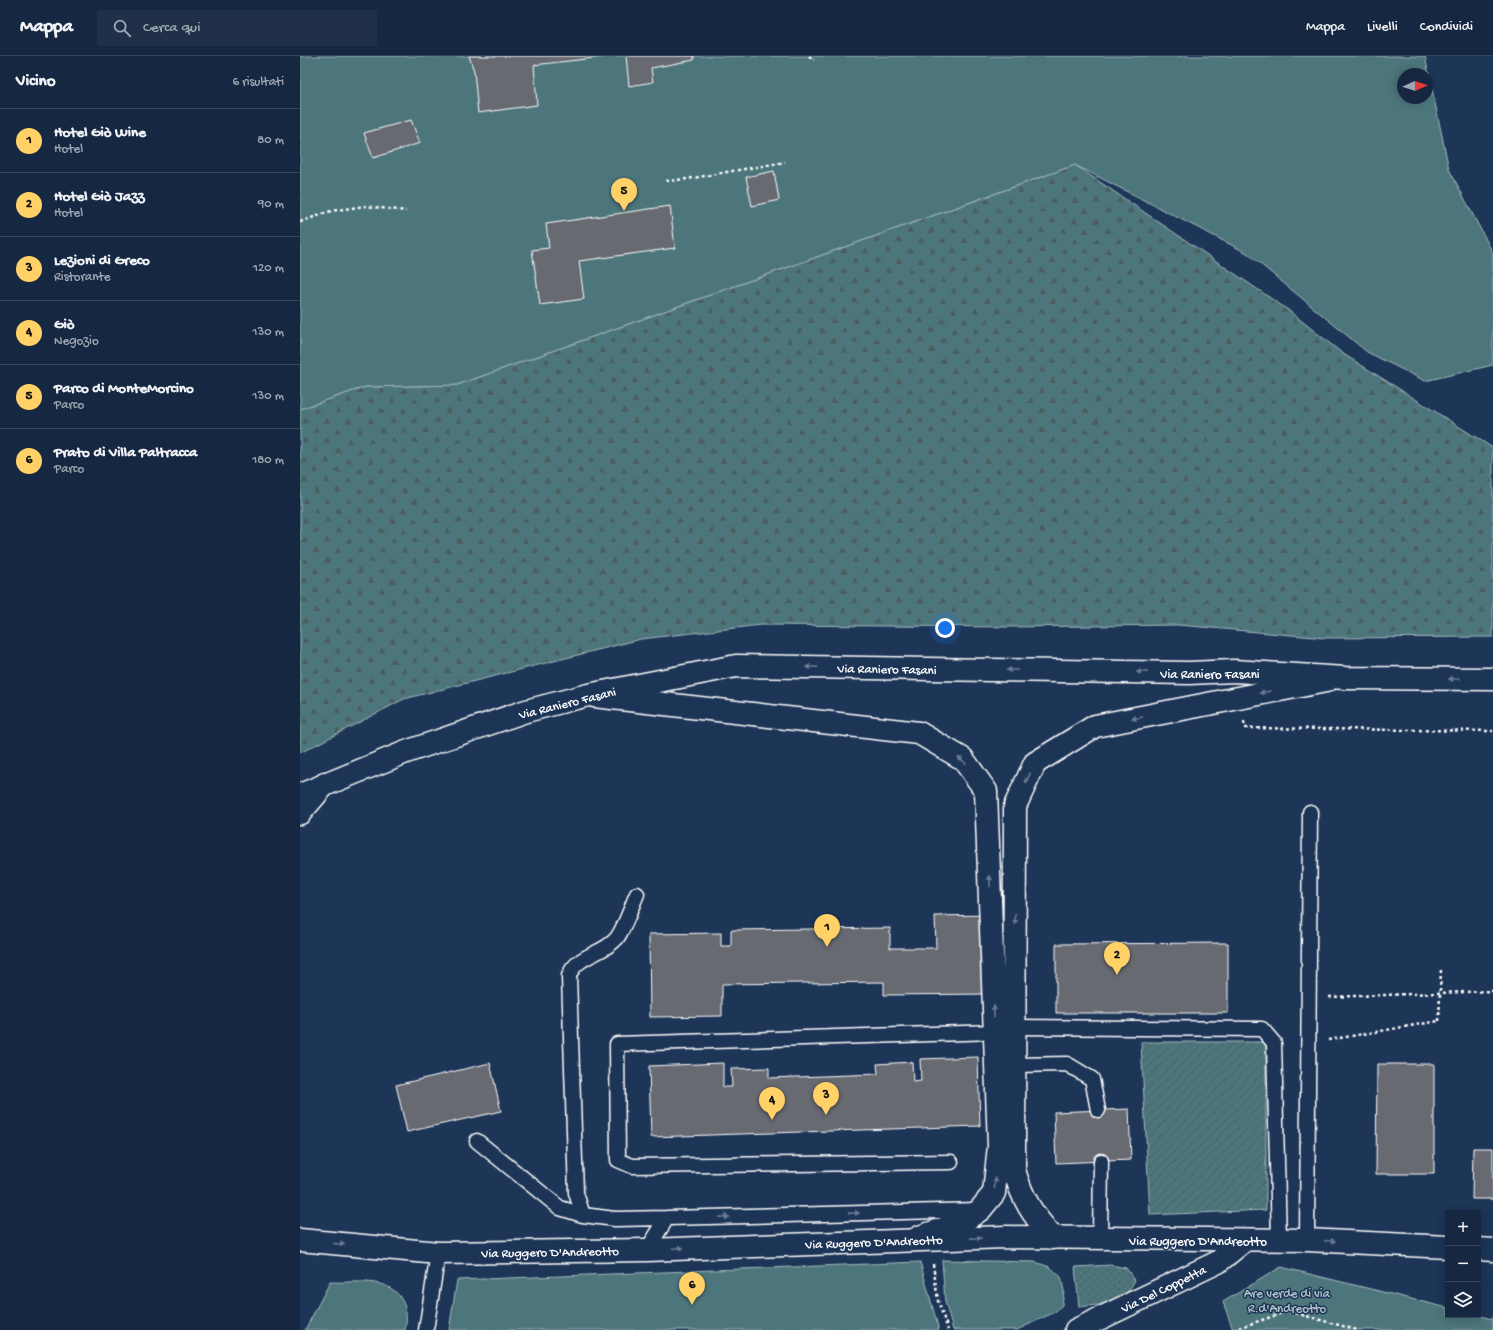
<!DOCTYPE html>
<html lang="it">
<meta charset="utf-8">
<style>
:root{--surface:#162841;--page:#1f3048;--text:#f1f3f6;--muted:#9ea6b1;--line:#35445a;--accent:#ffd166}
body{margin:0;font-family:"Gochi Hand",sans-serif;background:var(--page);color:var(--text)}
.controls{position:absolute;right:12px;bottom:12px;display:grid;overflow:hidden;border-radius:0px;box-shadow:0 2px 10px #0003}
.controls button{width:36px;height:36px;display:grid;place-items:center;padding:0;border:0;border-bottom:1px solid var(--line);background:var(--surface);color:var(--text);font:20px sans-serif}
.compass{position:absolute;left:1097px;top:12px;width:36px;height:36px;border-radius:50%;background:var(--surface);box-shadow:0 2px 10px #0003;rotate:87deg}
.you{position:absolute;left:645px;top:572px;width:14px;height:14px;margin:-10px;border:3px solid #fff;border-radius:50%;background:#1a73e8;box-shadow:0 0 0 6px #1a73e833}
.badge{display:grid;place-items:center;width:26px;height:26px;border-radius:50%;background:var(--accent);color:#111;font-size:13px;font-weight:700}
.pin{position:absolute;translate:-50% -33px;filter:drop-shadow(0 1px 2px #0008)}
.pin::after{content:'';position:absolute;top:21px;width:14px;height:12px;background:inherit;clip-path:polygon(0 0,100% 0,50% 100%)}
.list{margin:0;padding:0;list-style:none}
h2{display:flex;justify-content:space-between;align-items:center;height:52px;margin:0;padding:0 16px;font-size:17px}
h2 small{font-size:13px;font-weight:400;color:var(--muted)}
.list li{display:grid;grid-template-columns:26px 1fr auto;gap:12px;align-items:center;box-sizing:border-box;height:64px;padding:0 16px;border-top:1px solid var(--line)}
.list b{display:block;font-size:15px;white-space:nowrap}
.list p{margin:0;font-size:13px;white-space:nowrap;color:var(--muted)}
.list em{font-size:13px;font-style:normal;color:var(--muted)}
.icon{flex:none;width:22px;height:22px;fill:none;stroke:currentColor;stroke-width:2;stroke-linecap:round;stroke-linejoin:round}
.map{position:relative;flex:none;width:1193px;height:1274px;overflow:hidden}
header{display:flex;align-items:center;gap:24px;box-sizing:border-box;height:56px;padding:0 20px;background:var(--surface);border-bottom:1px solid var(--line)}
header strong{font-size:19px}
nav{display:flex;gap:22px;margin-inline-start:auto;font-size:14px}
.search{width:280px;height:36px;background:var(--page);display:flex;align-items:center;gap:10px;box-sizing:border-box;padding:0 14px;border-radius:0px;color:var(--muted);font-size:15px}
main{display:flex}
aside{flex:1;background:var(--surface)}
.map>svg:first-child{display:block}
.grass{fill:url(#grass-dots);stroke:#a6babd}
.forest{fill:url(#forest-firs);stroke:#a6babd}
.park{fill:#4d767b;stroke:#a6babd;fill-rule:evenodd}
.garden{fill:url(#garden-furrows);stroke:#a6babd}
.building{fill:#686a72;stroke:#fff}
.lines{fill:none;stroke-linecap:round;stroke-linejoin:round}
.service-casing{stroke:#fff;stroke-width:17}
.minor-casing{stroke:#fff;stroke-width:25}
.secondary-casing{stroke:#fff;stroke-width:25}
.path{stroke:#fff;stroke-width:2.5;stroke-dasharray:3 3;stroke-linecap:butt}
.service{stroke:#1d3557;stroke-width:14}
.minor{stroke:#1d3557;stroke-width:22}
.secondary{stroke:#1d3557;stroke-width:22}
.path-bridge{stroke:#fff;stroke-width:2.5;stroke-dasharray:3 3;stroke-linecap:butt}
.oneway{fill:#6c7c92}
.labels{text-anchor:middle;stroke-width:3;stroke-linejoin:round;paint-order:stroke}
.street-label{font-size:13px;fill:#fff;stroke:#1d3557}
.park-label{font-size:13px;fill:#afc1c4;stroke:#1d3557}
</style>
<header>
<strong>Mappa</strong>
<div class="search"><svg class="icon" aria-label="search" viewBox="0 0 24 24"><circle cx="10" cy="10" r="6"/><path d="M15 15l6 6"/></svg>Cerca qui</div>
<nav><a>Mappa</a><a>Livelli</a><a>Condividi</a></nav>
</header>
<main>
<aside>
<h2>Vicino<small>6 risultati</small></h2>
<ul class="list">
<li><span class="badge">1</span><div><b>Hotel Giò Wine</b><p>Hotel</p></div><em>80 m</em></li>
<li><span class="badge">2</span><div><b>Hotel Giò Jazz</b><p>Hotel</p></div><em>90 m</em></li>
<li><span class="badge">3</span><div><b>Lezioni di Greco</b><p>Ristorante</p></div><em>120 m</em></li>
<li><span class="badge">4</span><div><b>Giò</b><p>Negozio</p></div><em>130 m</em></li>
<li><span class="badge">5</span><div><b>Parco di MonteMorcino</b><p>Parco</p></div><em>130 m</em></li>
<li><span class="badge">6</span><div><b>Prato di Villa Paltracca</b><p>Parco</p></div><em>180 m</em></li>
</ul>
</aside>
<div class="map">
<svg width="1193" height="1274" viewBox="0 0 1193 1274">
<defs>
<pattern id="grass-dots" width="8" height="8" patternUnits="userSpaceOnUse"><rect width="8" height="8" fill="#4d767b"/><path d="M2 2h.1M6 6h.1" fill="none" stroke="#4c5d5f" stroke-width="1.8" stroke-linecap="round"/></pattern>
<pattern id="forest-firs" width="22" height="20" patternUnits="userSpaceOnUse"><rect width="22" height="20" fill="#4d767b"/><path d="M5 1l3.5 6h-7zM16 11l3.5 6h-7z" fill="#4c5d5f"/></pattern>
<pattern id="garden-furrows" width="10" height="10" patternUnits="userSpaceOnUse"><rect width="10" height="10" fill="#4d767b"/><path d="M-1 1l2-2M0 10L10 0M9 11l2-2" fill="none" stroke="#4c5d5f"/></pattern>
</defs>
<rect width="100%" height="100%" fill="#1d3557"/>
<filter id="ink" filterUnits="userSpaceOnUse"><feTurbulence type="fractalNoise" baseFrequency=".025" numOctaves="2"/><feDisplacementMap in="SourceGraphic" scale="8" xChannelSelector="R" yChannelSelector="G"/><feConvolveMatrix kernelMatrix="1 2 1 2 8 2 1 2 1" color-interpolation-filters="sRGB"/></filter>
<g filter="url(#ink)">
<path class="grass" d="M811 1209 826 1212 835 1224C820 1253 808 1247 779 1251L775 1211Z"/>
<path class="forest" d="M775 109 988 254 1042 297 1193 392V581L1025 582 878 569 708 571 461 569 341 583 104 643 0 697V353L65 331 157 329Z"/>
<path class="park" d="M0 0H1125L1149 113 1193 197V309L1125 325 1067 296 947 197 775 109 157 329 65 331 0 353ZM1103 18H1127V42H1103Z
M642 1204 735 1206 750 1211 761 1221 764 1235 762 1249 755 1256 717 1274H653L645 1246Z
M620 1206 639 1274H149L157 1224Z
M981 1211 1148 1252V1259H1177L1192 1263 1193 1260V1274H933L923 1246Z
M30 1226C46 1227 65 1224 80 1228 102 1233 110 1254 105 1274H5Z"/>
<path class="garden" d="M841 986H966V1154L850 1159Z"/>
<path class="building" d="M169 0H311L234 9 237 49 178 57 174 15Z
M326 0H394V4L351 12 353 26 329 30Z
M111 64 120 87 73 102 64 77Z
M474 115 479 144 452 150 446 121Z
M370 150 375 192 279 205 284 243 240 249 232 194 249 192 246 168Z
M689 859 690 938 584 939V926L422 928V960L350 961 349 878 421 877V890H431V874L590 872V892H636L635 860Z
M928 887V957H756V888Z
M678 1001 680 1070 351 1081 349 1010 423 1007V1031H432L431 1013 469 1012V1022L578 1018 577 1008 612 1006 613 1026 621 1025 620 1003Z
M190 1007 201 1055 107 1076 96 1029Z
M1077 1008H1134V1118H1076Z
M829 1053 831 1104 756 1107 754 1056Z
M1173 1092H1193V1143H1172Z"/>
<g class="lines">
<defs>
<path id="service" d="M714 971 962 973 974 987 979 1184
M714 1009 767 1008 792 1023 798 1054
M177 1085 260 1152 283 1159 315 1163 367 1162
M651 1106 332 1110 318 1104 317 988 695 976
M283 1159 276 1137 269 920C276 899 302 899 316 883 324 874 332 849 337 838
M800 1183 801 1105
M1007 1184 1010 756
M347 1194 367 1162 679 1154
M126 1274 138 1197"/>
<path id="minor" d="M294 640 619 677 663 703 686 735 699 1090 694 1137 680 1154 661 1167 619 1181
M0 757 25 728
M753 1182C733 1159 723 1145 714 1114L715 750 735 707 795 670 1026 625
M776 1274 918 1206 945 1184"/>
<path id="secondary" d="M0 739 106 696 226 655 288 639 436 610 889 617 934 615 1045 622 1193 623
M0 1184 138 1197 347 1194 705 1181 1007 1184 1148 1191
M1178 1193 1193 1194"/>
</defs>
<use href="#service" class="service-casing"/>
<use href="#minor" class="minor-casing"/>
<use href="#secondary" class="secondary-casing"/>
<path class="path" d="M509 0 514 4
M366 125 387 123 485 106
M0 166 31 155 65 150 106 155
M944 666 945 672 1193 675
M1029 941 1193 935
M1028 984 1139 965
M633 1208 638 1245 648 1274
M933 1274 988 1255 1057 1274"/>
<use href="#service" class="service"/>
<use href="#minor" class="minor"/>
<use href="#secondary" class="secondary"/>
<path class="path-bridge" d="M1139 965 1141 912"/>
</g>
<defs><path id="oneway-solid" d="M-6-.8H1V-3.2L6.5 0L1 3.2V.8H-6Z"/></defs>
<g class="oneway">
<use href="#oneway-solid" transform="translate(512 611) rotate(-179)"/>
<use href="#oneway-solid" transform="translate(712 614) rotate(-179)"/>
<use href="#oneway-solid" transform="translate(842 616) rotate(-179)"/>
<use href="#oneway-solid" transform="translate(1154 623) rotate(-180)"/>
<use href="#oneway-solid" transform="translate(965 636) rotate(169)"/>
<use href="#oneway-solid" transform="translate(837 662) rotate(169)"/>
<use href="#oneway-solid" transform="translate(662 704) rotate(-138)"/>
<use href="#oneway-solid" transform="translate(728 722) rotate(115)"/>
<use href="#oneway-solid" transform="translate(690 825) rotate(-92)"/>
<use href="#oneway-solid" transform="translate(715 863) rotate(90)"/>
<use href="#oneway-solid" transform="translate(694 955) rotate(-92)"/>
<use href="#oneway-solid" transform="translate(695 1127) rotate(-83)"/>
<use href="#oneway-solid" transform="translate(554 1157) rotate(-1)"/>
<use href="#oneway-solid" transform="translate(424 1161) rotate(-1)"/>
<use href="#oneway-solid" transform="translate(676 1182) rotate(-1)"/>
<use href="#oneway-solid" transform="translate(1030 1185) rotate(3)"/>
<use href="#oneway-solid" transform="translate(39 1188) rotate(5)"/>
<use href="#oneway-solid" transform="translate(378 1192) rotate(-2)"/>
</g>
</g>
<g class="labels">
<g class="street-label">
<text transform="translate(587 612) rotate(1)" y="5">Via Raniero Fasani</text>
<text x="910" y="622">Via Raniero Fasani</text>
<text transform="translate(267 646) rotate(-14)" y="5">Via Raniero Fasani</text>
<text x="898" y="1189">Via Ruggero D'Andreotto</text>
<text transform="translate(574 1185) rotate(-2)" y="5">Via Ruggero D'Andreotto</text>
<text transform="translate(250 1195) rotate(-1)" y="5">Via Ruggero D'Andreotto</text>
<text transform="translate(863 1232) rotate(-26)" y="5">Via Del Coppetta</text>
</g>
<g class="park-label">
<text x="987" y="1241">Are verde di via<tspan x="987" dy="15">R.d'Andreotto</tspan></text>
</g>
</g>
</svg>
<div class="controls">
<button>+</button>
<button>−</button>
<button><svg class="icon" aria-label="layers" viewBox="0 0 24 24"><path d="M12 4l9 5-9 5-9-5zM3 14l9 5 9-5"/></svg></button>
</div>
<svg class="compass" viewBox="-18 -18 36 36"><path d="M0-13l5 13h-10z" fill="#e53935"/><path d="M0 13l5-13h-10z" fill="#9ea6b1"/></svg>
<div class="you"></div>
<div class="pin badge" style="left:527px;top:891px">1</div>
<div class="pin badge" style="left:817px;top:919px">2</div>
<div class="pin badge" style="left:526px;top:1059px">3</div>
<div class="pin badge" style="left:472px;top:1064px">4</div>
<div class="pin badge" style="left:324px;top:155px">5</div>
<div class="pin badge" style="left:392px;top:1249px">6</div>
</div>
</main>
